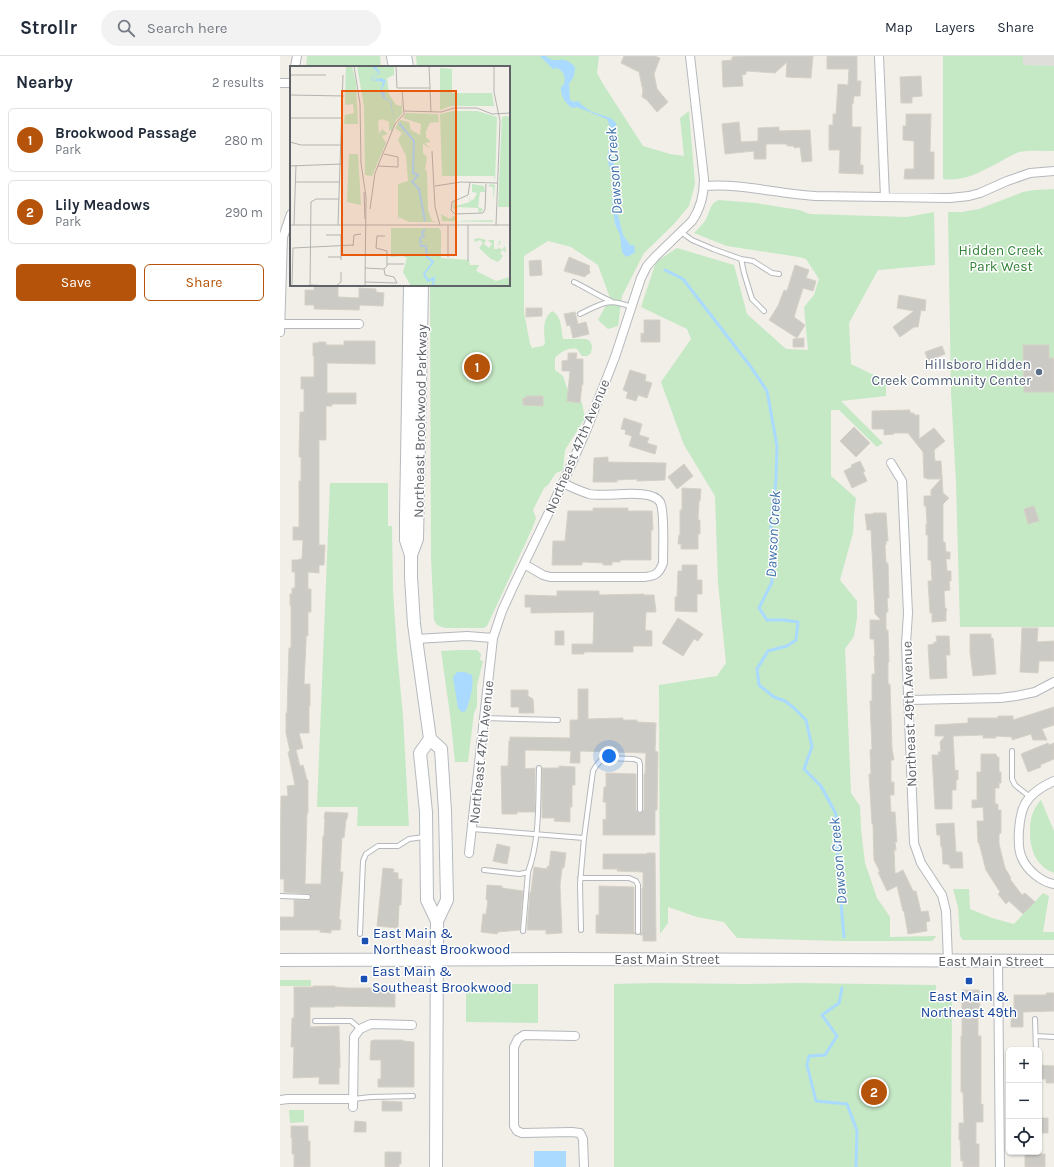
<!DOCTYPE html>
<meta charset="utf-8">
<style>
:root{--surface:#fff;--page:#f2f2f3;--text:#1f2937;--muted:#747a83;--line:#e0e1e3;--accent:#b45309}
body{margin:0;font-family:Karla,sans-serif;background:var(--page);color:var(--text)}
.controls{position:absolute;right:12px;bottom:12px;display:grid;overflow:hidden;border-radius:6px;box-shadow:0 1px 3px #0004}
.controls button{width:36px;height:36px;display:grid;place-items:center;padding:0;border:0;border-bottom:1px solid var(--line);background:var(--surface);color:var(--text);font:20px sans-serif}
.you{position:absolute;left:329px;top:700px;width:14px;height:14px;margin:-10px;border:3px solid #fff;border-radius:50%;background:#1a73e8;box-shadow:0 0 0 6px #1a73e833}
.badge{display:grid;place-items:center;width:26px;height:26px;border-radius:50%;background:var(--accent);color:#fff;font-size:13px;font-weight:700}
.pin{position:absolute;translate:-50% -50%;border:2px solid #fff;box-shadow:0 1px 4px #0006}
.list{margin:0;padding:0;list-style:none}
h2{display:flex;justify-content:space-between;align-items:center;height:52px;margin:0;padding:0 16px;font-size:17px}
h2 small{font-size:13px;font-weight:400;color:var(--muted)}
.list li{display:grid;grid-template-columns:26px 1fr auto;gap:12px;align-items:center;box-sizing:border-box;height:64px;margin:0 8px 8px;padding:0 8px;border:1px solid var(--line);border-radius:6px}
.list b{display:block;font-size:15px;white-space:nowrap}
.list p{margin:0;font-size:13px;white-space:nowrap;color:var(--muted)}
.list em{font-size:13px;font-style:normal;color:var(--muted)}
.actions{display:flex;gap:8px;padding:12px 16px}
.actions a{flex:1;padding:9px 0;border:1px solid var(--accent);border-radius:6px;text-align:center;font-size:14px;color:var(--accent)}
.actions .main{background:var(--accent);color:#fff}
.icon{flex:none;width:22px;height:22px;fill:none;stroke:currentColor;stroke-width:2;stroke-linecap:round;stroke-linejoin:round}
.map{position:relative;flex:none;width:774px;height:1111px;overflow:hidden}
header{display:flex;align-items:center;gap:24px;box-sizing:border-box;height:56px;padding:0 20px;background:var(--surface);border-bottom:1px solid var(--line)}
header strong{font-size:19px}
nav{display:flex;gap:22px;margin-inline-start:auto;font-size:14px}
.search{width:280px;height:36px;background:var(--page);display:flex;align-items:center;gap:10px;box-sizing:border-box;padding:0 14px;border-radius:22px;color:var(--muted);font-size:15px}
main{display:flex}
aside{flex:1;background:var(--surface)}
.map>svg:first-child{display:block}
.industrial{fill:#e0deda}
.green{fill:#c5e8c5}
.water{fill:#aadaff}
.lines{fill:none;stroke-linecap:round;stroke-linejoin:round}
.stream{stroke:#aadaff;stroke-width:3}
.building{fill:#cccac5;stroke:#d6d1c6}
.service-casing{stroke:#b5b8bc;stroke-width:6}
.minor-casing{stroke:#b5b8bc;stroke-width:10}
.secondary-casing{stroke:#b6babf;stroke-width:14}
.service{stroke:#fff;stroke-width:4}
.minor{stroke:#fff;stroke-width:8}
.secondary{stroke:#fff;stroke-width:12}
.service-dot{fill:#5c6f8a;stroke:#fff;stroke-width:1.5}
.transit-dot{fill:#1a4fb4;stroke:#fff;stroke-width:1.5}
.labels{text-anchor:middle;stroke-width:3;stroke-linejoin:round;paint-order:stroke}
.park-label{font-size:14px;fill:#348238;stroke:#fff}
.service-label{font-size:14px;fill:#4e5e75;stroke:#fff;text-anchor:end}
.street-label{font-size:14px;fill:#5f6368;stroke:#fff}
.transit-label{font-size:14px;fill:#164399;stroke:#fff;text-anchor:start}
.water-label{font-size:15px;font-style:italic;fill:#4174aa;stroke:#fff}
.inset-river{fill:none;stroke:#aadaff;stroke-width:2}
.inset-road{fill:none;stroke:#b3b3b1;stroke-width:1}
.view{fill:#e8590c;fill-opacity:0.15;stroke:#e8590c;stroke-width:2}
.inset-edge{fill:none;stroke:#5f6368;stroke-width:2}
</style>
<header>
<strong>Strollr</strong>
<div class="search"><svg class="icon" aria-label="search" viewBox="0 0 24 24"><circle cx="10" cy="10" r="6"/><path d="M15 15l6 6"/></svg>Search here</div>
<nav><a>Map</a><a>Layers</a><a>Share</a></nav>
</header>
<main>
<aside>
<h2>Nearby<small>2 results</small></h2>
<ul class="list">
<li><span class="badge">1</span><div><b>Brookwood Passage</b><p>Park</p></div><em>280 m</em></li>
<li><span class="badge">2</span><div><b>Lily Meadows</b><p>Park</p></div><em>290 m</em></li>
</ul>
<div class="actions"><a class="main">Save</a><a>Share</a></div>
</aside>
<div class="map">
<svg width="774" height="1111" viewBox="0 0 774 1111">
<rect width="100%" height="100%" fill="#f1efe8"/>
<path class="industrial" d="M743 0H774V10L743 9Z"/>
<path class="green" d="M27 0H100L101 11H26Z
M136 0H319L317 17 323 28 363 90 390 98 404 100 400 62 409 55 415 128 409 150 393 169 364 197 342 240 338 270 328 273 318 264 330 242 318 209 291 191 268 185 244 200V256L250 288 252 292 263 290 265 287C264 275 262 263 272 255 282 260 281 273 283 283H306L310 285 312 290 311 297 307 300H302L297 293C288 291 281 296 275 302V314L283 320 287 332 302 347 305 362 285 394 283 414 276 417 268 429 264 432 253 454 256 462 252 473 207 570 203 572H165L157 569 154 564 151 502 150 229H229V11H137Z
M663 0H743V9L774 10V95C765 95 747 94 739 96 715 106 691 127 663 123Z
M774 133V571H680L676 426 671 336 668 156H682L699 153 743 136 754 134Z
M439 144 475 147 519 154 530 158 627 161 654 156 655 209 598 214 569 267 571 308 606 325V340L561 345 603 387 597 391 559 354H551V420L576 442 574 459 573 477 560 524 577 545V562L574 580 565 593 571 737 580 750 581 773 585 807 597 842 610 861V881L656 880 655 882 652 885H559L457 882 444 866 417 861 388 851V867L380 878 379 629 437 620 446 607 438 527 435 440 404 389 381 326 411 283 407 273 361 251 376 206 397 192 454 209 467 258 506 293 528 294 524 251 534 239 539 223 526 203 519 201 447 190 414 177C418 173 422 169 425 165 430 158 429 147 439 144Z
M50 427H108V470H112L113 534 117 596 123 660 129 770H77L78 751H37Z
M179 594H197L201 598 200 604 203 605 197 630V650L194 657 188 706H175L170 658 161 595Z
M761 744 774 775V817C756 810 750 794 750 776 750 763 752 754 761 744Z
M673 833H689L690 853 712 862 734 868 763 837 769 840 763 876H774V884H683L680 880 678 851Z
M0 924H31V930H0Z
M375 927 466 928 518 927 656 929V945H672L671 1111H334V928Z
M203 928H258V967L186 966V937L192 930H202Z
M9 1054H24V1066L10 1067Z"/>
<path class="water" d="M260 0H266C273 8 279 1 287 5 290 6 293 9 295 11 295 18 294 22 289 27L290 44 294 46 298 45 302 49 310 55 328 61 332 63 336 67V80L332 91 333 104 338 129V142L336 149 337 155 343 179 350 189H354L355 196 351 199 346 201 342 196 340 179 335 168 332 147 333 134 332 120 327 102 332 75 327 63 297 51 292 52C286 48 281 41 281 33 281 30 282 31 284 28 286 20 283 15 277 12L273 13Z
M177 616H184L192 619C194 631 190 643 186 655L182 656 178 652 173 621Z
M254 1095H286V1111H254Z"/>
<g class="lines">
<path class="stream" d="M385 214 403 223 471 311 487 335 497 390 496 424 491 462 492 526 479 552 487 564H503L518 566 516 584 507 590 488 595 477 613 479 629 494 641 505 645 514 652 526 664 532 691 524 713 541 730 556 758 558 814 564 881
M562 932 559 947 542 959 557 980 545 999 529 1000 527 1009 536 1045 567 1048 577 1075 576 1111"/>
</g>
<path class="building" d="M344 0H374L380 2 374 18 377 33 388 46 377 56 367 44 362 41 363 35 359 16 341 7Z
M464 0H533L531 22 506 21 507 6 495 17 466 15V18L462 19 463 30 443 31 442 5 452 4V1Z
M547 0H577V25H581L580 40H574L573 48H572V71H581L580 109H583V118L559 117 560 94H549V69H553V58H556L558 28 568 29 569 13H547Z
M641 20 642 40 632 41V47H621L620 21Z
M626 58H651L650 96H654V123H624L625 113H634V85L623 84V70H626Z
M459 66 461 86 478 85V72L499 71V75L530 74 532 105 522 106 520 91 514 92V90H507V88H486V103H474V95L445 98 442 68Z
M289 201 310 210 309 212 310 217 306 219 305 221 284 215Z
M261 204 262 219 250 220 249 205Z
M515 209 529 214 526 222 536 225 533 235 523 232 514 261 525 269 517 282 489 264 498 250 504 234 507 235Z
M34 230H58V241L79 242V232L96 233V236L104 237 103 250 80 249 79 254 34 253V249H25V234H34Z
M619 239 646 244 645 255 641 254 638 271H634L620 281 613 271 634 255 617 252Z
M246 252H262V260L246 261Z
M295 256 298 268 306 266 309 278 293 282 290 269 287 270 284 258Z
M364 264H380V286H361V277L364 278Z
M524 282V291H513V283Z
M64 285H95V308L47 307V337H76V348H52V350H46V384H39V489H45L44 509H39V517L28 516V533H31V556H28V580H26V586L24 628H30V650H29V677H19L23 692 16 694 20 710 23 709 27 724H28V757H27L25 828H41L43 780H44L45 763H44L45 756 68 757 67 763H66L64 782 62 781 60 816H63L59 863 61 864 60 874H51V877L40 876V874H0V861H14V844H28L31 843V841L30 838H28L4 836V823H0L1 740H8L7 730 15 729 8 696 10 695 6 677V657H7L9 592H11V549H10V538H12V532H15V516H12V504H19V503H22L23 484H13V471H19V425H21V401H19L20 356H24V333H21V321H34V300H33V287H38V286H46V289H64Z
M743 289H769V302H774V336H744Z
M662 290 665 298 648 305 645 296Z
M288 297H297L296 303H303V329L302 328 300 347 287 345 290 315H282V305L288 304Z
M350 314 366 319 365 325 372 327 367 342 358 339 356 345 346 342 348 336 343 334Z
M246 340H263V350L243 349V342H246Z
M630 354V357H634V359H639V383L654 372 665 385 654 394 655 405H661L663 437 669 442 663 448V486H665L666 496H670V503H666L667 515H671V525H669L670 534 664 535 665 552 667 553 666 556V565L652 566V557H650L648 525H652L651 504H648V479H646V468H647L646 450H644V440H651V434L661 423H647V422H644L643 396 628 377H614V378L604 379V373H592V355Z
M344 362 362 368 359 379 369 382 367 387 377 390 375 398 349 390 352 380 345 378 346 374 341 373Z
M574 371 590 387 576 401 560 385Z
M328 401V406L386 407 385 424 357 425V423L337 424V426H313L314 402Z
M580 405 585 415 583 416 587 425 572 432 564 415 572 411 571 409Z
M404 408 413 420 397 433 388 421Z
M402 432 421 433 420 445H419L418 464H420V478H418V493H401V488H398L399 479H400V454H402Z
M754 450 759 465 748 468 744 453Z
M313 452H348V455H372L373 474H371V504H340V506H332V509H323V507L302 506V509H272L273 485H285L288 455H313Z
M593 457H606L608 485H606V489H605L606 507H608L609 542H607L608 556H606V574H608L609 606H608V628H610L612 693 614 704H611V726H614V739H610L611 756H615L617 786H615L616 794H614L615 818 623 814 633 835H636L641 856 648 855 650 865 646 866 647 875 628 878 624 855H623L617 830 607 835 598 816H600L594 804 593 768H592L589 718H591L590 694 592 693 590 645H592V618H595L594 600H595L594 583H590V564H601L595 558 591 474H587L585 458H593Z
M402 509H417V524H422V538H417V556L395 555V541H397L398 515H402Z
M277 535H319V538L321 539 364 538V539H374L376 556H366L365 574 372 575V590H353V596H304V598H292V588H313L314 556 251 557V551H245V539L277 540Z
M398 562 423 578 418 585 414 583 403 600 382 587Z
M742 572H758L757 586 774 585V605H759L758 617 740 616Z
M275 575H284V589H275Z
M690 578H711V582H713L716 618 693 620 690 596Z
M656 580H669L670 599H666L667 622 650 623 648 589 654 588V586H657Z
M298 633H308V663L343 662V664H357V666L376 667 375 695 378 696 377 754H375V779H323V763L326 764V746H323L324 731H326V717L356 718V754L358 757H361L364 754V718H365L366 697 300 695V707H290L291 695 245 694V713L255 712V756H237V758H222L221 710H228L229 685H230V681L290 682V664H298Z
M231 634H248V640L253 643 254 657H239V651H231Z
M774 651V669L762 673 767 684H753L751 678 732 684V681L716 680V682H703V679L673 680 675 715 678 714V724H676V734H672V753H655L652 699H659L658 696H661L660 686 665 680H655V669L688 667V662H718V660H733V664Z
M768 687 769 689 774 687V703L760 709 761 711 748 716 741 698Z
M701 698H716L717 701H719V716H721V727H719V732H715V748H718V754H721V777L719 778V788L725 812 731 822 730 823 742 839 745 837 755 846 743 858 729 845 726 848 718 838 720 836 706 814 699 787H698L697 765H704L703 751 692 752V744H697V716H701Z
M279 710 295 711V729H292V751H290V766L274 765 275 762H262V712H279Z
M674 767 676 796H682L683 812H670V809H668V808H663L662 791H661L660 779H657L656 768Z
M217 788 230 791 227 808 213 805Z
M271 795 286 797 284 812H282L280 829 282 877 266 878V874H247L250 836H251L254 811 267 813V810L269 811Z
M367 797H375L376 885H363V879H360L362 876V832H363V816L337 815 338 813H323V798H367Z
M103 812 114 813 113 816 118 817V823H122L121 848V849H119L118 872 97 870Z
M207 829 222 830V832L243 835 240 874 218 876 217 878 201 876 203 858H206L208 844H206Z
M319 830 354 831V876L356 878 316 877V859H319Z
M33 930H55V931L68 932H115V951L55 950V951H30V971L59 970 60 1004V1012H59V1028H39V1021L13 1022 14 991H11L12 962H14V931H33Z
M682 934H699L700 952H698V980H701V1049L703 1048V1066H696V1088H699V1111H683V1105H681L680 1084H679V1067H684L683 1036H681V980H682Z
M766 937H774V955L743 956V971H731V956H734V939H766Z
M94 984H123V985L134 986V1031H98V1023H101V1004H90L91 985Z
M759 1009 774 1010V1027H766V1023H759Z
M102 1045 122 1046V1055H102Z
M759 1062H768V1077H759Z
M75 1065 86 1066V1076H74Z
M11 1070H28V1085H30V1111H14V1098H12V1082H11Z
M105 1096H121V1108H119V1111H105Z
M745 1098H765V1111H745Z"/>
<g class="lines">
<defs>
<path id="service" d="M401 176 412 184 433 193 461 203 473 205 492 217 499 218
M461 203 464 217 472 243 484 255
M294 226C307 232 318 240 331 245
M300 258C321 248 328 241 351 251
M204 662 278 664
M732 695V723L735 729 750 741
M192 773 304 782 300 828 301 874
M304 782 313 715 316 710 323 702 354 703 359 705 360 709V754
M204 814 240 818 248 816C260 784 258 745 259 712
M300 822H349L356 825 358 829V876
M0 840 28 841
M243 875 248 816
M80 878 83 805 86 798 98 790H118L129 783 144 781
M755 963 756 994
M35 965H71L80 973
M756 980 774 981
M73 1043 91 1041 133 1040"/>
<path id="minor" d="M599 0 605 141
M15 11 17 0
M0 27H11
M424 130C462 127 498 138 536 140L670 142 689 140 700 137 727 125 750 117 774 115
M0 268H79
M0 276 3 181 11 158
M611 407 622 425 628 557 626 588 634 787 641 807 662 839 666 855 668 904
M244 508 263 519 270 521H364C375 520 379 518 383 507 383 496 385 454 380 446 371 431 325 442 309 438 300 435 291 431 283 427
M136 583 187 580 213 582
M629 644 720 642 736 640 755 636 774 626
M774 725C763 730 751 737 745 748 739 759 736 790 742 802 747 814 761 826 774 828
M189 797 213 582 222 555 232 533 283 427 306 375 335 301 361 222 367 210 375 201 412 165C421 152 424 138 424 123L410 0
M718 905 720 1111
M295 980 244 979 238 983 234 991V1070L237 1075 242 1077 292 1076 300 1077 303 1083 304 1111
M0 1044 8 1043H73
M73 1051 74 981 80 973 91 968 132 969"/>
<path id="secondary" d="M113 0 115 11
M125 0 127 11
M130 229 126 461V484L131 499V521L134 568 150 683 161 693 165 755 167 844 157 865
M131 499 137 483 142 229
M150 683 140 697 146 756 147 844 157 865 156 1111
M0 904 283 903 774 905"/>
</defs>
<use href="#service" class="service-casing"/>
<use href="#minor" class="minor-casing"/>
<use href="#secondary" class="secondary-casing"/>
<use href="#service" class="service"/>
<use href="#minor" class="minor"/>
<use href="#secondary" class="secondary"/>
</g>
<circle class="service-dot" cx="759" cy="316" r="4"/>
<g class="transit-dot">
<rect x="81" y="881" width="8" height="8" rx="2"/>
<rect x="80" y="919" width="8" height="8" rx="2"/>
<rect x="685" y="921" width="8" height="8" rx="2"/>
</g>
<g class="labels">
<g class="park-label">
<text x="721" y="199">Hidden Creek<tspan x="721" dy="16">Park West</tspan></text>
</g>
<g class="service-label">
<text x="751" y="313">Hillsboro Hidden<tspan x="751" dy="16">Creek Community Center</tspan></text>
</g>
<g class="street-label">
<text transform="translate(140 365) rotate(-89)" y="5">Northeast Brookwood Parkway</text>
<text transform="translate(297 390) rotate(-67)" y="5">Northeast 47th Avenue</text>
<text transform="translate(629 658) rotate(-92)" y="5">Northeast 49th Avenue</text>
<text transform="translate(201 696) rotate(-84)" y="5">Northeast 47th Avenue</text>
<text x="387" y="908">East Main Street</text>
<text x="711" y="910">East Main Street</text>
</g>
<g class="transit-label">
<text x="93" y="882">East Main &amp;<tspan x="93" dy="16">Northeast Brookwood</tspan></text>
<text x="92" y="920">East Main &amp;<tspan x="92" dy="16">Southeast Brookwood</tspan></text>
<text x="689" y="945" text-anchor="middle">East Main &amp;<tspan x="689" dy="16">Northeast 49th</tspan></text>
</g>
<g class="water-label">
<text transform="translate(334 115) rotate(-94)" y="5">Dawson Creek</text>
<text transform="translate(493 478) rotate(-87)" y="5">Dawson Creek</text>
<text transform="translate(558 805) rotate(-95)" y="5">Dawson Creek</text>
</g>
</g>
<g transform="translate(10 10)">
<rect width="220" height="220" fill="#f1efe8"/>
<path d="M56 0H62L66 17 68 58H54L55 49 64 47 63 38 55 39ZM67 0H104V9L97 12 99 28 106 39 111 40 112 34V48L106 54 102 65 99 64V56L92 53 88 55 89 68 92 63 98 68 92 70 96 77 82 110 75 109 74 40ZM150 2 162 3V27H202L204 40H161L150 44ZM163 45H187L207 51 205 115 204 110H152L150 48ZM116 47 148 48 149 56 140 57 136 65V71L141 76 135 77 141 83 133 78V87L137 91 135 103 137 106 138 144 142 155 148 156H119L109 151 108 155V118L118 115 116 90 108 74 112 67 105 62 110 54 119 56 121 64 130 69 131 58 113 52ZM216 50 220 51V141H208L212 51ZM59 88H68L71 139 57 136ZM182 118 194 120 195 126H190L188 141 193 143 192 145 189 147 188 142 168 141 166 146 163 142 164 135 166 140 180 136 179 131 181 135 184 133 187 127 182 126ZM201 118 205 119 203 134V156L152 155 151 148 160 153 165 149V155L203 154V121L198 120ZM101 162H149L151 165V192L179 194 180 199H189L186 205 206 215 220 211V220H121L113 206 117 192 113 190 101 191ZM189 172 196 174 194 178 199 182 202 178 198 174H204V183H208L209 175H211L208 181 212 184 215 180 216 187 213 184 210 187 213 190 208 196 201 193 189 182 193 177 190 174 185 176 184 173Z" fill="#c5e8c5"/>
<path d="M81 0 86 1 90 6 89 8 84 10 82 14 92 12 96 15 91 25 95 27V32L101 35 104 55 100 35 94 33 90 26 93 16 81 14 83 10 89 7Z" fill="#aadaff"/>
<path class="inset-river" d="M109 57 124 75 123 107 128 109 122 116 129 123 135 155M135 163 132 167 134 170 130 173 131 180H136L137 191 143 196 134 208 138 215 144 212 143 220"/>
<path class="inset-road" d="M64 0 70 38 71 97 76 131 75 220M106 0 107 22H140M139 0 141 46M204 0V26L210 55 206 159M0 9H36M0 29 54 30M114 45 151 46 164 42H187L202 48 220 47M0 52H52M0 76 11 79H51M142 85 145 141 150 159M0 100 51 98M88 100 108 101V91L94 88M5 116H50M180 116 178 129 162 136 161 144 165 148 193 147 195 143 196 118M145 120 171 116 207 117M74 126 75 153M80 143 85 107 105 58 114 48 112 24M0 159H220M4 159 6 99M48 159 53 9M158 159V191M178 159V195M36 169H51V194M63 180 64 169 71 168M38 191H51M97 198H114M75 202 94 203 97 200V185L86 182 87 170H95M75 216 107 217 104 211 95 209 94 203M20 219 41 220M2 220 3 182 63 179M20 220 21 136 26 133H49M46 220 51 216V206"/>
<path class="view" d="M52 25H166V189H52Z"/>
<rect width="220" height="220" class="inset-edge"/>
</g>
</svg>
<div class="controls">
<button>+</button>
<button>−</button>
<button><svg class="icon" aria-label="locate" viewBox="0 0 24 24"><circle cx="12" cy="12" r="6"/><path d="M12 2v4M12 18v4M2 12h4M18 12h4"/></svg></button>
</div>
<div class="you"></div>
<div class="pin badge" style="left:197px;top:311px">1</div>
<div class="pin badge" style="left:594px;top:1036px">2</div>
</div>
</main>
